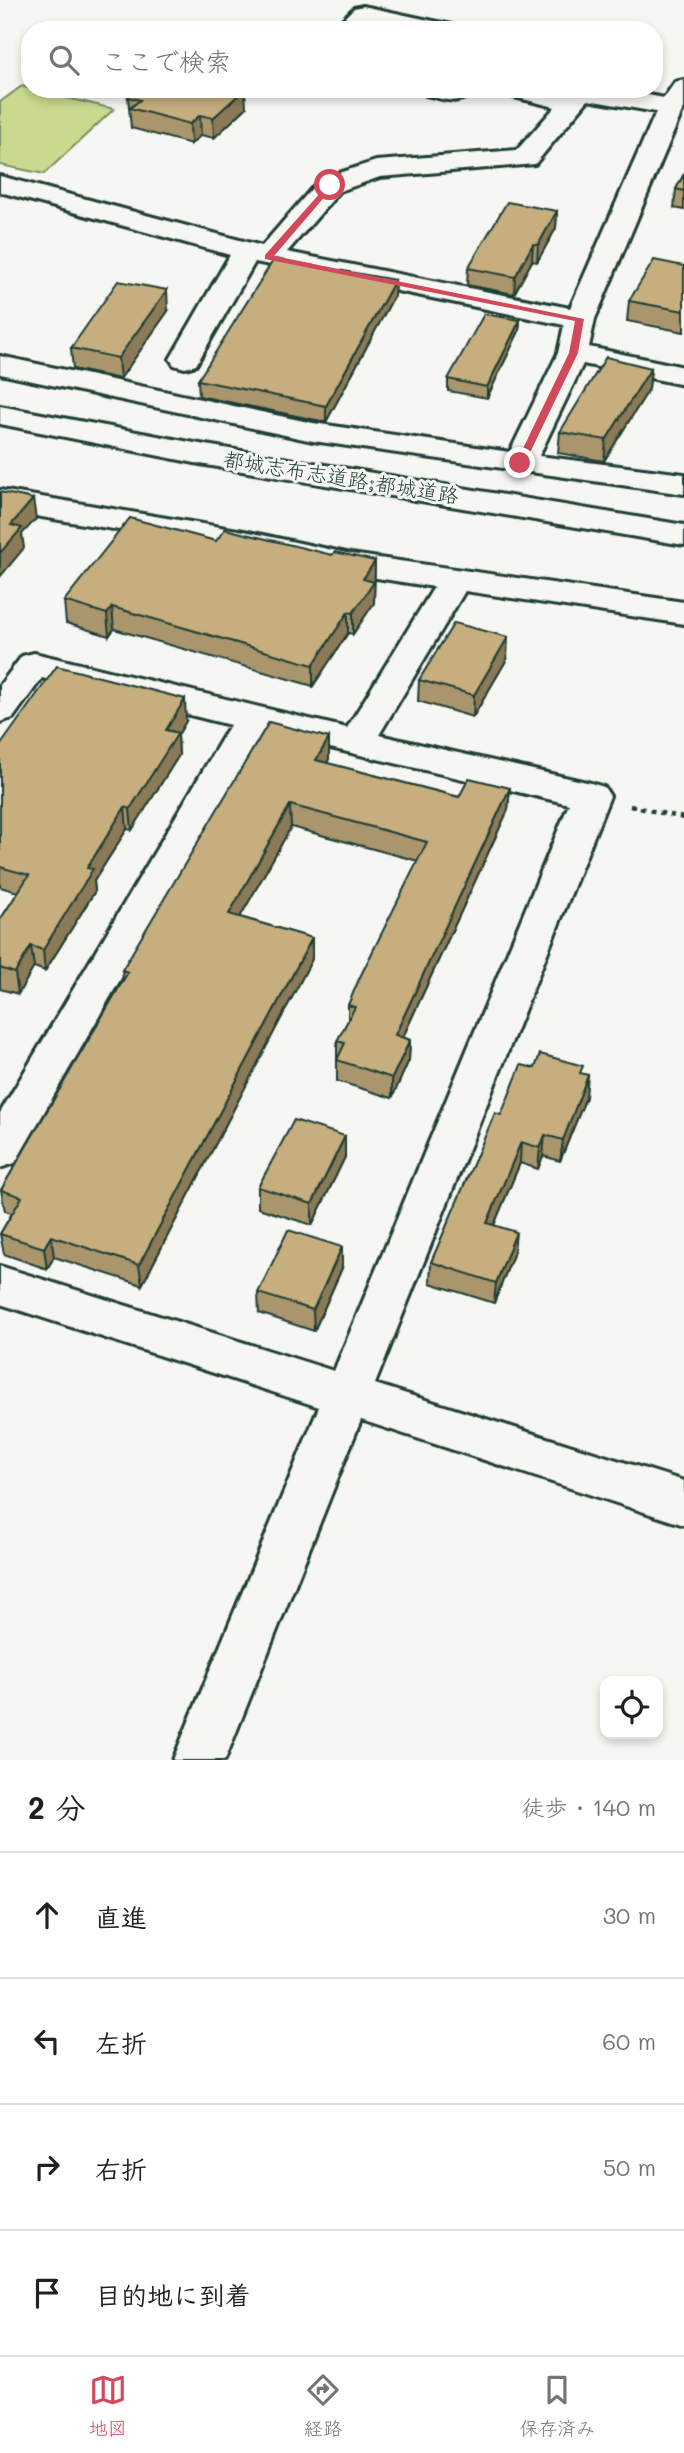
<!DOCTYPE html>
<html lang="ja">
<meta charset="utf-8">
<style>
:root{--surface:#fff;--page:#f2f2f2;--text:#202124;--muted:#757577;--line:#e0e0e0;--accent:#d1495b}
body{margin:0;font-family:Mali,"Klee One",sans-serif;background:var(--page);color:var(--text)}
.controls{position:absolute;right:21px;bottom:21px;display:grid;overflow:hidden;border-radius:14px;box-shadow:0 4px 10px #0003}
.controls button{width:63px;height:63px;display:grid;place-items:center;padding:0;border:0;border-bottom:2px solid var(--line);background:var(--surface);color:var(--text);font:35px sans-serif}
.stop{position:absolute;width:21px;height:21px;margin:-16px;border:5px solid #d1495b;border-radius:50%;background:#fff}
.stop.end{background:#d1495b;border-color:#fff;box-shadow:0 2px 7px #0008}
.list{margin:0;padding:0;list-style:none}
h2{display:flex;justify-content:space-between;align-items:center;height:91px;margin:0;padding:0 28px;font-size:30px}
h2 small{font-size:23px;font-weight:400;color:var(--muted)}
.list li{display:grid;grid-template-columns:46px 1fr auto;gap:21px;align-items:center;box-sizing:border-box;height:126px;padding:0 28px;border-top:2px solid var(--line)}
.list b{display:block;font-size:26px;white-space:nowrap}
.list em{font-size:23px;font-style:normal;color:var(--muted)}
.icon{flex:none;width:38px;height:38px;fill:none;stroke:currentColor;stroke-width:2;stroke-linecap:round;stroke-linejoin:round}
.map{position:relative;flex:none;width:684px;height:1760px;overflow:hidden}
.search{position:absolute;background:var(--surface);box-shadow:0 4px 10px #0003;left:21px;right:21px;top:21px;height:77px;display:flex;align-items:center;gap:18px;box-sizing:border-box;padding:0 24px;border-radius:28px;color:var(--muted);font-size:26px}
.sheet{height:595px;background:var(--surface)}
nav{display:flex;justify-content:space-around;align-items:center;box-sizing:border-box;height:98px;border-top:2px solid var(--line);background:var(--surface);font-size:19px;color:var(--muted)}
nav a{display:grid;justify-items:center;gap:4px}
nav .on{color:var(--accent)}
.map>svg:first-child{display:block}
.green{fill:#c9da8f;stroke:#748c62;stroke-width:2}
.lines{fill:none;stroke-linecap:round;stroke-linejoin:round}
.street-casing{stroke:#1f3d34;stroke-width:6}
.highway-casing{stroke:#1f3d34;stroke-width:6}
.path{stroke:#1f3d34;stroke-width:4.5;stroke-dasharray:5 5;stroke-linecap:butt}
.street{fill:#f6f6f2;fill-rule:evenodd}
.highway{fill:#f6f6f2;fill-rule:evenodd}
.wall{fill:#aa966c;stroke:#1f3d34;stroke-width:2}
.shaded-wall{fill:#8b7a58;stroke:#1f3d34;stroke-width:2}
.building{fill:#c6ae7e;stroke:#1f3d34;stroke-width:2}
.route{fill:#d1495b}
.labels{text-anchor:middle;stroke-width:6;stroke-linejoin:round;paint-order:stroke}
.street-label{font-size:21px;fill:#1f3d34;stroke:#f6f6f2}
</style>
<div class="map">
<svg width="684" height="1760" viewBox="0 0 684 1760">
<rect width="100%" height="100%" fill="#f6f6f2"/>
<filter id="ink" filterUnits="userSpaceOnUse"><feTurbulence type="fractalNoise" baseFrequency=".0143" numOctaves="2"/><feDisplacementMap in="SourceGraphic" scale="14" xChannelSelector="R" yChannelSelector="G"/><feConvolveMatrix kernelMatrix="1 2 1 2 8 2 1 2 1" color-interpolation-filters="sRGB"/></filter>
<g filter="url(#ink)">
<path class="green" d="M22 86 30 89 114 109 44 174 0 165V102Z"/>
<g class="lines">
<defs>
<path id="street" d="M363 6 452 25 455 30H407L368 22 359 30H332L354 8Z
M684 80V107L595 319 589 347 684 367V385L583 364 539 456 684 474V494L313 441 0 374V356L313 423 510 452 558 353 564 325 255 262 196 365 185 368 174 365 170 359 230 255 0 192V176L262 246 320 179 376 161 517 150 555 107 506 95 502 89H548L566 94 570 89H616L664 98 675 82ZM588 100 656 112 570 308 287 252 340 191 380 177 535 164Z
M422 89H474C461 108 444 99 426 95Z
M0 490 244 531 351 554 684 602V624L465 591 379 735 591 783 604 787 610 796 375 1384 684 1481V1525L361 1420 225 1760H173L319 1407 0 1304V1266L334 1371 569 804 262 732 15 1163 0 1168V1113L230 725 42 678 13 718 0 722V685L22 656 34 653 347 728 434 587 351 574 244 551 0 510Z"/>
<path id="highway" d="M0 406 200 444 684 525V545L200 464 0 424Z"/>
</defs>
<use href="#street" class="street-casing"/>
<use href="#highway" class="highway-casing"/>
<path class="path" d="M630 806 684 818"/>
<use href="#street" class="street"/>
<use href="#highway" class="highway"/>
</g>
<path class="wall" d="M128 97 246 108 214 138 201 135 191 144 131 128Z
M684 174V210L674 208 676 189Z
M557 211 556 228 537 262 532 261 514 294 467 285 468 268Z
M684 266V332L627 321 629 301Z
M395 280 394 296 326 422 199 396 198 380Z
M168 311 120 379 73 369 71 348Z
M520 320 519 331 487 398 448 391V379Z
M651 368 649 389 604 461 558 453 560 432Z
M216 541 375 561 374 603 353 634 348 633 313 686 114 629 109 636 66 623 64 601Z
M507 659 473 717 418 701 419 680Z
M186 721 178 735 179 755 132 830 127 829 94 881 95 891 45 971 34 967 18 994 0 989V920L18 892 0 887V746Z
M329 738V759L327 763 459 797 510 788 508 810 403 1037 410 1040 409 1060 392 1098 337 1081V1041L348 1021V1005L418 861 291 827 240 917 312 938V959L142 1285 54 1257 47 1269 4 1254 0 1234 12 1213 5 1211 1 1190 123 980 122 970Z
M535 1068 582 1074 586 1097 560 1161 543 1156 538 1169 520 1163 494 1225 514 1252 494 1303 430 1283 431 1262 501 1115Z
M345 1136V1157L312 1225 258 1208V1187Z
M342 1268 314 1331 259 1313 258 1293Z"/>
<path class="shaded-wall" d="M245 89 246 108 214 138 213 118Z
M200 115 201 135 191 144 190 124Z
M557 211 556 228 537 262 538 245Z
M533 244 532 261 514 294 515 277Z
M395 280 394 296 326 422V406Z
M167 290 168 311 120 379 118 358Z
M520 320 519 331 487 398V387Z
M651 368 649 389 604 461 606 440Z
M33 499 36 519 22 534 24 548 0 577V553L11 525Z
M375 561 374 603 353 634V613L363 579Z
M112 607 114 629 109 636 107 614Z
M348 612V633L313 686V665Z
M508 637 507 659 473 717 474 695Z
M185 699 186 721 178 735 179 755 132 830 130 809 166 730Z
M329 738V759L316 781V760Z
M510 788 508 810 394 1056 395 1035Z
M290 805 291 827 230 935 229 914Z
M125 807 127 829 94 881 95 891 45 971 43 950 87 868Z
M312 938V959L142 1285 139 1265Z
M31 946 34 967 18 994 15 973Z
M410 1040 409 1060 392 1098V1078Z
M588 1075 586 1097 560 1161 563 1140Z
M545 1135 543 1156 538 1169 540 1148Z
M345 1136V1157L312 1225V1204Z
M521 1142 520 1163 486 1244 487 1223Z
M516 1232 514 1252 494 1303 496 1283Z
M51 1236 54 1257 47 1269 44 1248Z
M342 1247V1268L314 1331 313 1310Z"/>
<path class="building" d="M137 89H245L213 118 200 115 190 124 130 108 140 100 128 97Z
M684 174V191L676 189Z
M507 202 557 211 538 245 533 244 515 277 468 268Z
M274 259 395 280 326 406 198 380Z
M654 260 684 266V311L629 301Z
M118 281 167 290 118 358 71 348Z
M484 314 520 320 487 387 448 379Z
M606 357 651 368 606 440 560 432Z
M0 492 33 499 11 525 22 528 0 553Z
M130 518 216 541 225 529 332 555 335 552 375 561 363 579 374 582 353 613 348 612 313 665 112 607 107 614 64 601Z
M454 623 508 637 474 695 419 680Z
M57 666 185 699 166 730 178 733 130 809 125 807 87 868 93 869 43 950 31 946 15 973 0 968V920L29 875 0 867V746Z
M269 722 329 738 316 760 459 797 469 778 510 788 395 1035 410 1040 392 1078 337 1060 345 1043 337 1041 355 1007 348 1005 359 979 427 842 290 805 229 914 312 938 139 1265 51 1236 44 1248 0 1234 22 1197 1 1190 128 972 122 970Z
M540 1054 583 1066 580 1073 588 1075 563 1140 545 1135 540 1148 521 1142 487 1223 516 1232 496 1283 431 1262 495 1113 501 1115 521 1065 535 1068Z
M294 1120 345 1136 312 1204 258 1187Z
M288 1230 342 1247 313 1310 258 1293Z"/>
</g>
<path class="route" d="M330 182 333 187 274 256 584 319 578 353 524 465 516 463 569 353 575 321 265 259V255Z"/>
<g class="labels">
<g class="street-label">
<text transform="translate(341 478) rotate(9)" y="7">都城志布志道路;都城道路</text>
</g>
</g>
</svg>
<div class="controls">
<button><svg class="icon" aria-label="locate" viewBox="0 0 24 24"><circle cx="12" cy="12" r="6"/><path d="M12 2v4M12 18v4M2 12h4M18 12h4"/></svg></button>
</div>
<div class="stop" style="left:330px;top:185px"></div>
<div class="stop end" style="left:520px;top:463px"></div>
<div class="search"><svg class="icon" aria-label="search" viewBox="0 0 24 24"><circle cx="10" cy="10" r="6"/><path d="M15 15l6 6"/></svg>ここで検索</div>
</div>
<section class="sheet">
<h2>2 分<small>徒歩 · 140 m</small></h2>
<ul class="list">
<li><svg class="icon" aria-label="ahead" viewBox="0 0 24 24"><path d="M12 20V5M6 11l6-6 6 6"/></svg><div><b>直進</b></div><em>30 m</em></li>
<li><svg class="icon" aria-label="left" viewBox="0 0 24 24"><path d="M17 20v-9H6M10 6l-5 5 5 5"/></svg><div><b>左折</b></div><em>60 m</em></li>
<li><svg class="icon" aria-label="right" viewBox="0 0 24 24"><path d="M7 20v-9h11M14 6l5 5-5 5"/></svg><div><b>右折</b></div><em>50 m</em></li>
<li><svg class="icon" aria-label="arrive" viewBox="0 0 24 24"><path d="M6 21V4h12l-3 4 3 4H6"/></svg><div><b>目的地に到着</b></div></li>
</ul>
</section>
<nav>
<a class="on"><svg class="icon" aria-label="map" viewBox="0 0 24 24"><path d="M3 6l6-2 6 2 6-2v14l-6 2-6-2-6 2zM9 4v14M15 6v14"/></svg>地図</a>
<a><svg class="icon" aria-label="directions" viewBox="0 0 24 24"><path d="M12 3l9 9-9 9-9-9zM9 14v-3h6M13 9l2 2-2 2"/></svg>経路</a>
<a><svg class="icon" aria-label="saved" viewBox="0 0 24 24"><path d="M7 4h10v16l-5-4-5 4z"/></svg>保存済み</a>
</nav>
